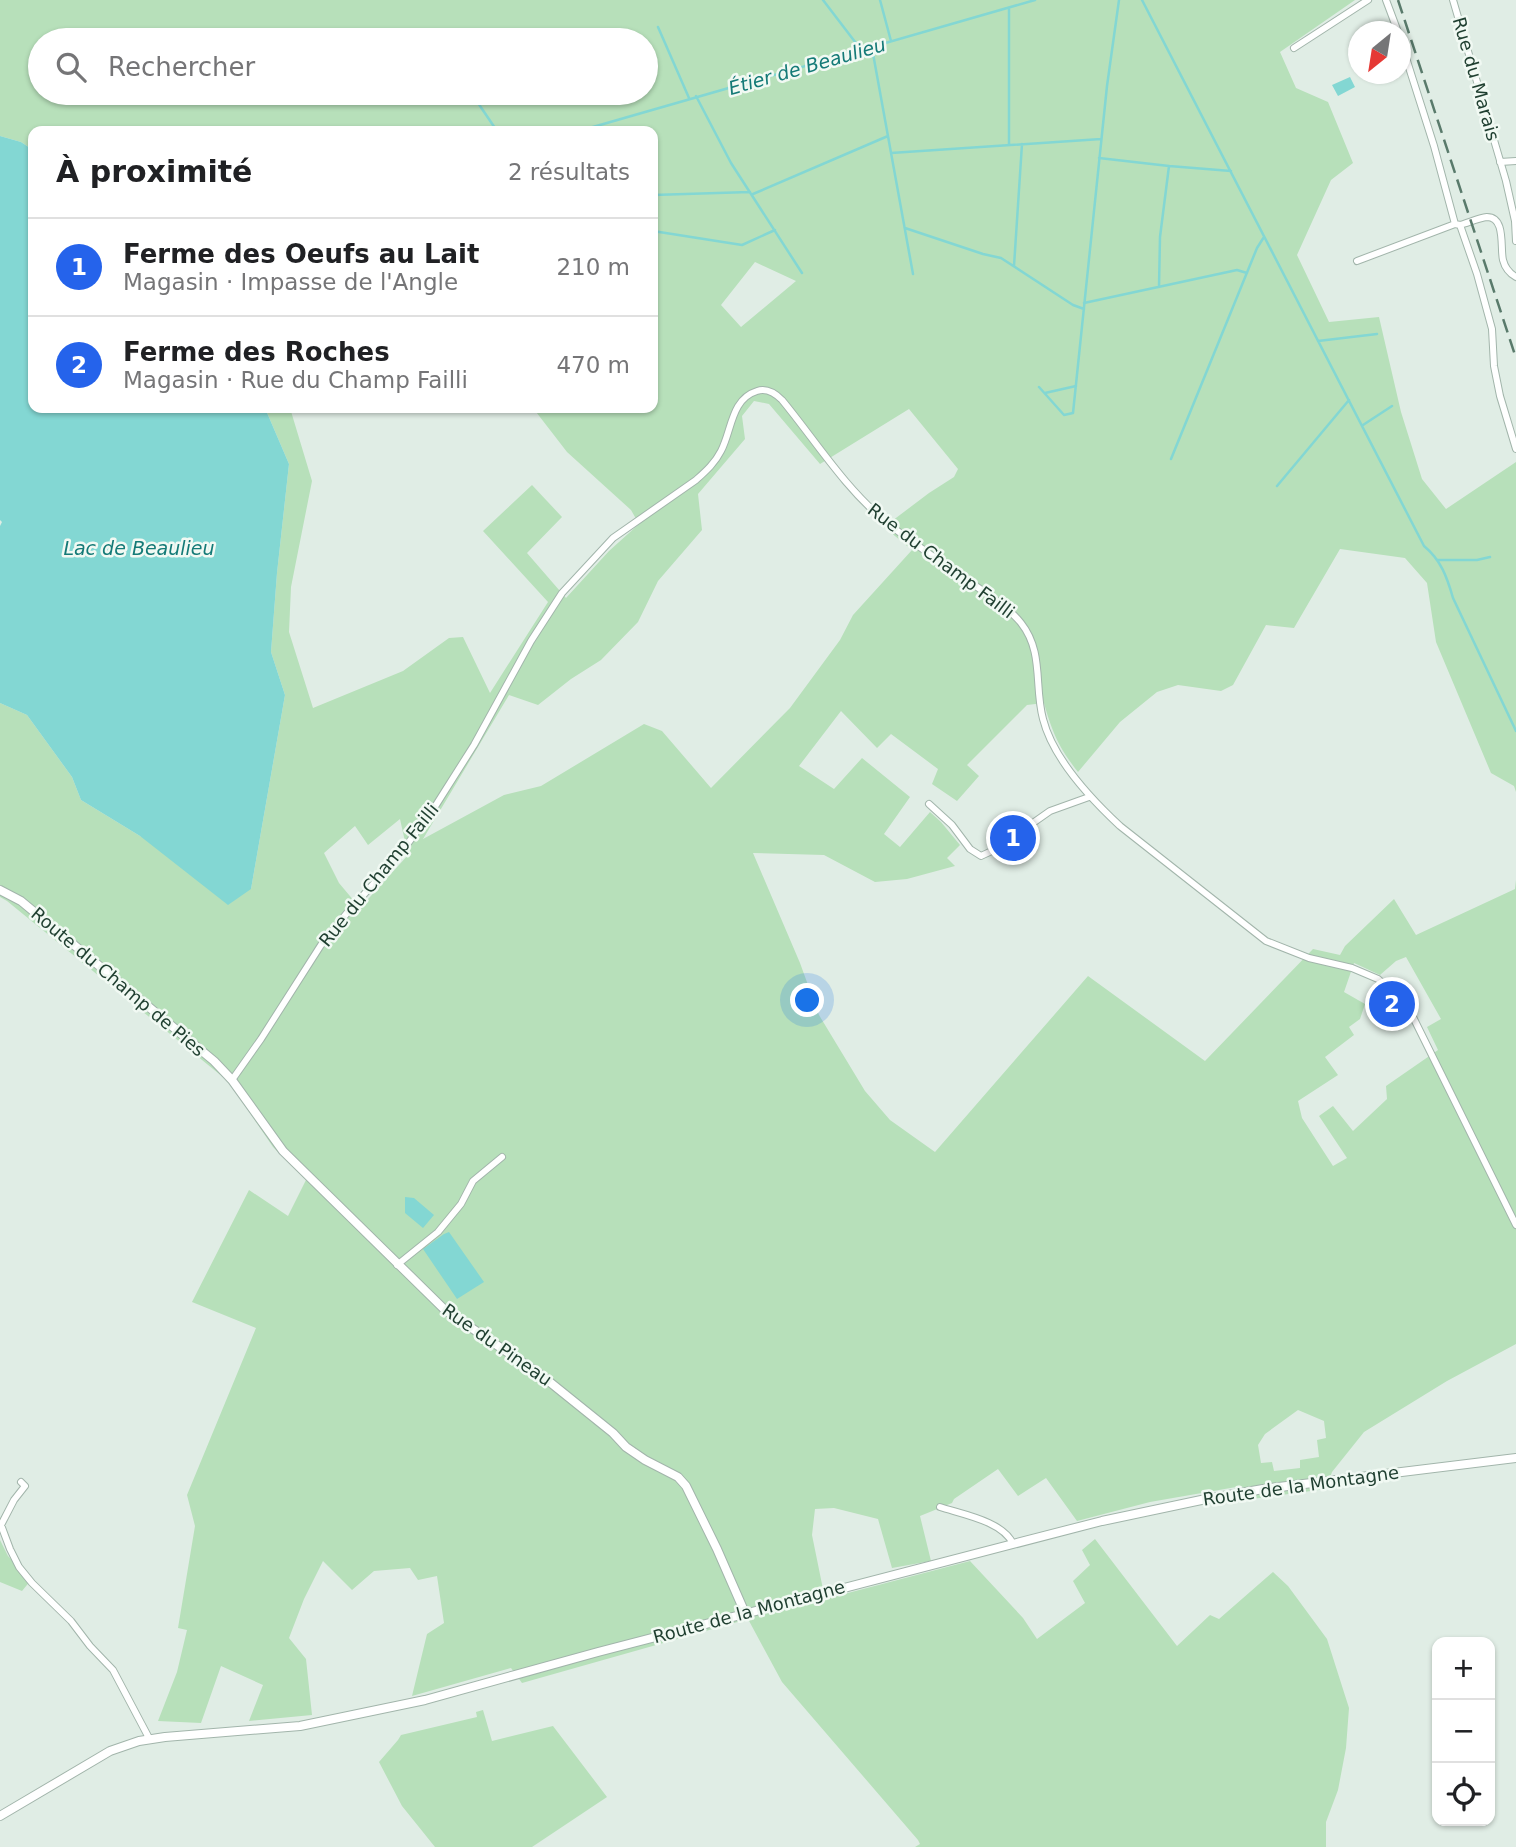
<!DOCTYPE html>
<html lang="fr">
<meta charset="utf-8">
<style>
:root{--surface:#fff;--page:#f6f6f6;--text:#202124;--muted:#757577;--line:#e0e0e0;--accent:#2563eb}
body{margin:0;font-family:"DejaVu Sans",sans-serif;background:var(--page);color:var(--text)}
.controls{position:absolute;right:21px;bottom:21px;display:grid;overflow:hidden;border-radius:14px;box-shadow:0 2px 5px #0004}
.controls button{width:63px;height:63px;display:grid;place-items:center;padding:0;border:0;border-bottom:2px solid var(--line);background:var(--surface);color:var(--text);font:35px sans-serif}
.compass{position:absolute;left:1348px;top:21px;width:63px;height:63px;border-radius:50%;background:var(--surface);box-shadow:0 2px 5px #0004;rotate:210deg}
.you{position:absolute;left:808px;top:1001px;width:24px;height:24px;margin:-18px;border:5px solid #fff;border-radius:50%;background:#1a73e8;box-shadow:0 0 0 10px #1a73e833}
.badge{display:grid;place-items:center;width:46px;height:46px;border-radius:50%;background:var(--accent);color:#fff;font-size:23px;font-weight:700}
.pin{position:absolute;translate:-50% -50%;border:4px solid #fff;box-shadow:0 2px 7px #0006}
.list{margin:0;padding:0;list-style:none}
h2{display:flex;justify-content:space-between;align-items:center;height:91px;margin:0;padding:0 28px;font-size:30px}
h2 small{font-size:23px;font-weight:400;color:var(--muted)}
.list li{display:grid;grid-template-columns:46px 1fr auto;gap:21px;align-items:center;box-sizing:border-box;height:98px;padding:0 28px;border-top:2px solid var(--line)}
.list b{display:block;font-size:26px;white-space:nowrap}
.list p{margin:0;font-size:23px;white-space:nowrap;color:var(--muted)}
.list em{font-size:23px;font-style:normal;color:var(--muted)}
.icon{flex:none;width:38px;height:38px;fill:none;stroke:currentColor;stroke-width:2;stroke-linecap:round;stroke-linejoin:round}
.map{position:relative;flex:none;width:1516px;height:1847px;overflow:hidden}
.search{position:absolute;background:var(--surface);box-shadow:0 2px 5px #0004;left:28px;top:28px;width:630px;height:77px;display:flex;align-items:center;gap:18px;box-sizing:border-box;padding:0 24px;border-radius:38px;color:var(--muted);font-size:26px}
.panel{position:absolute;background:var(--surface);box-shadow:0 2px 5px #0004;left:28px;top:126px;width:630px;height:287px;border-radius:14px}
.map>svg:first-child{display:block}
.green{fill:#b7e0ba;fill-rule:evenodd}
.water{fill:#83d7d3}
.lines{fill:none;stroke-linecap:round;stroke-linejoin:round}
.stream{stroke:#83d7d3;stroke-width:2.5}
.minor-casing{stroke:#a2b5ab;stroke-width:8}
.tertiary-casing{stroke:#a2b5ab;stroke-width:10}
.minor{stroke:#fff;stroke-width:6}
.tertiary{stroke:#fff;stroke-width:8}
.rail{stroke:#597a6b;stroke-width:2.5;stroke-dasharray:14 7;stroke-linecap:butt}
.labels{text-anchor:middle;stroke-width:5;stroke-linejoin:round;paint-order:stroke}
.street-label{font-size:18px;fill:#1f3f30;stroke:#f1f9f3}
.water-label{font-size:19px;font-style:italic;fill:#147a77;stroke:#f1f9f3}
</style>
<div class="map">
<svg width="1516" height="1847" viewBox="0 0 1516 1847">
<rect width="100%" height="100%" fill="#e0ede5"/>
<path class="green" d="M0 0H1355L1280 52 1296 88 1328 102 1353 163 1331 180 1297 255 1329 322 1379 317 1401 412 1422 479 1446 509 1516 462V792L1514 786 1491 773 1436 642 1427 583 1405 558 1340 549 1294 628 1266 625 1233 685 1221 691 1178 685 1157 692 1120 722 1078 772C1059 748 1052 732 1044 703L1027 705 967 765 979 776 957 801 932 784 938 769 891 734 877 748 841 711 799 766 834 789 862 758 910 797 884 834 900 847 930 812 941 822 960 845 947 858 955 866 907 879 875 882 824 855 753 853 800 963 819 1015 865 1091 890 1120 935 1152 1088 976 1205 1061 1313 949 1340 955 1345 946 1394 899 1416 935 1515 889 1516 880V1344L1447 1381 1364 1432 1332 1472 1326 1489 1245 1500 1242 1486 1150 1502 1077 1521 1046 1478 1018 1496 998 1469 954 1499 952 1503 920 1516 931 1561 892 1568 878 1519 834 1508 815 1509 812 1535 825 1599 970 1561 1023 1618 1037 1639 1085 1603 1073 1581 1090 1565 1082 1550 1095 1539 1177 1646 1210 1615 1219 1619 1273 1572 1288 1586 1327 1639 1349 1708 1346 1748 1338 1790 1326 1822V1847H915L920 1844 918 1840 782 1682 748 1619 522 1683 511 1668 412 1696 427 1634 444 1623 437 1576 418 1580 410 1568 374 1571 352 1590 323 1561 304 1599 289 1638 306 1659 312 1715 249 1721 263 1685 221 1666 201 1723 158 1721 177 1672 187 1630 178 1628 195 1526 187 1495 256 1328 192 1302 249 1190 288 1216 306 1180 273 1147 229 1082 7 901 0 897V703L27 715 72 777 81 800 140 836 251 889 285 695 271 652 277 573 289 464 265 408H290L312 481 291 587 289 632 313 708 403 671 449 638 463 637 490 693 548 602 483 531 532 485 562 517 527 553 566 598 609 551 639 524 631 510 567 452 533 408H653V131H33V150L21 142 0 136ZM40 40H646V93H40ZM755 262 796 281 741 327 721 305ZM754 401 769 404 820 464 909 409 958 469 954 477 929 493 884 527 912 550 853 615 840 640 790 708 711 788 662 731 644 724 541 786 504 795 423 839 509 695 538 705 571 679 601 660 638 622 658 581 702 530 698 494 745 439 742 416ZM400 819 408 855 360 908 339 883 324 853 355 826 368 845ZM1406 957 1441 1019 1427 1027 1438 1050 1386 1086 1387 1099 1353 1131 1333 1106 1319 1116 1347 1158 1333 1166 1302 1118 1298 1101 1338 1075 1325 1057 1354 1035 1349 1027 1360 1019 1365 1004 1344 992 1354 963 1380 975 1396 961ZM1298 1410 1324 1421 1326 1438 1317 1440 1319 1457 1300 1460V1468L1274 1471 1272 1462 1261 1463 1258 1445 1265 1434Z
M0 1540 8 1556 31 1580 22 1591 0 1582Z
M483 1710 492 1741 553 1726 607 1797 532 1847H435L402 1806 379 1762 398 1740 401 1735 477 1717 476 1712Z"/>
<path class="water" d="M1350 77 1355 87 1338 96 1332 85Z
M0 136 21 142 33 150V408H265L289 464 277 573 271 652 285 695 251 889 228 905 140 836 81 800 72 777 27 715 0 703V526L2 522 0 520Z
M405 1197 414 1198 434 1215 423 1228 405 1213Z
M449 1232 484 1282 457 1299 423 1249 444 1234Z"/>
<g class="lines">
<path class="stream" d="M823 0 862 51
M880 0 891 41
M1142 0 1424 546C1441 560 1447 577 1453 598L1516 731
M658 27 689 98
M872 48 913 274
M696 96 731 163 802 273
M476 100 497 131
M579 131 1035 0
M1009 145V9
M891 153 1101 139
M1099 158 1169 166 1231 171
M753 194 888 136
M653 195 750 192
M905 228 983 254 1001 258 1073 305 1084 309
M653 231 742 245 775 230
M1014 266 1022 144
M1159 287 1160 237 1169 166
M1084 303 1237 270 1247 273
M1318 341 1377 334
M1039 387 1064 415 1073 413 1107 86 1119 0
M1045 393 1076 386
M1363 425 1392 406
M1171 459 1257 248 1264 237
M1277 486 1349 400
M1438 560H1477L1490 557"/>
<defs>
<path id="minor" d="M1386 0 1398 32
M1453 0 1506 181 1515 221 1516 241
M1400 39 1434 146 1455 224 1460 225 1477 274 1492 329 1494 366 1500 396 1516 449
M1294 48 1368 0
M1500 162 1516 161
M1460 225C1468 223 1478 218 1487 217 1506 217 1500 248 1503 260 1505 268 1509 273 1516 277
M1357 261 1455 224
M929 804 952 825 970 849 981 856 996 849 1050 811 1089 797
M232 1080 261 1039 321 945 347 913 398 857 436 805 474 745 531 641 562 593 613 538 696 480C706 471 715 463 721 451 732 430 731 399 757 391 766 388 775 393 782 400 815 440 844 487 885 521 915 546 949 566 980 589 994 599 1010 609 1021 623 1044 652 1034 686 1043 719 1053 759 1091 799 1120 826L1266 941 1309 958 1352 968 1378 979 1403 1002 1413 1017 1516 1225
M397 1265 438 1232 461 1204 473 1181 502 1157
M21 1482 25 1486 14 1500 1 1525 10 1549 19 1567 32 1583 71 1621 90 1646 113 1670 149 1738
M940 1507C961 1514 1003 1521 1013 1544"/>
<path id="tertiary" d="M0 890 21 901 214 1061 232 1080 283 1151 445 1310 541 1375 613 1433 626 1447 645 1460 678 1477 686 1486 717 1549 745 1613
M0 1816 110 1751 139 1741 165 1737 300 1726 425 1700 598 1652 1013 1544 1102 1521 1206 1499 1263 1489 1516 1458"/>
</defs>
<use href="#minor" class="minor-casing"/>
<use href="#tertiary" class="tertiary-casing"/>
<use href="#minor" class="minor"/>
<use href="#tertiary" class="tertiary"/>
<path class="rail" d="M1398 0 1516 358"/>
</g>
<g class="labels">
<g class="street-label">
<text transform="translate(1476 79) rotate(74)" y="6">Rue du Marais</text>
<text transform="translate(941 561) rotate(37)" y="6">Rue du Champ Failli</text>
<text transform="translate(379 875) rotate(-51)" y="6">Rue du Champ Failli</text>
<text transform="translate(118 982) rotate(40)" y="6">Route du Champ de Pies</text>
<text transform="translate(497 1345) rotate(35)" y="6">Rue du Pineau</text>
<text transform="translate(1301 1486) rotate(-8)" y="6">Route de la Montagne</text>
<text transform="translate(749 1612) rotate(-15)" y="6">Route de la Montagne</text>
</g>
<g class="water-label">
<text transform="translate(807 66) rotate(-16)" y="7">Étier de Beaulieu</text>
<text x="139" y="555">Lac de Beaulieu</text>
</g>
</g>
</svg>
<div class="controls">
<button>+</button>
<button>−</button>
<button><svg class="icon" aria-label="locate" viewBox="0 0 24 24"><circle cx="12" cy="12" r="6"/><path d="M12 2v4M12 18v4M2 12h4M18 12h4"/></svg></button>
</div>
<svg class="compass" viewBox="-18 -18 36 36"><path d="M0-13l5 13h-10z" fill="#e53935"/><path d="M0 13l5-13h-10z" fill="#757577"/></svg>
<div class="you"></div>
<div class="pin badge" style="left:1013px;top:838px">1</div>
<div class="pin badge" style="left:1392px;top:1004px">2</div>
<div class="search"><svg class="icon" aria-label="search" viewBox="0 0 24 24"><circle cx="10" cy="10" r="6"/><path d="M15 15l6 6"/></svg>Rechercher</div>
<section class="panel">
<h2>À proximité<small>2 résultats</small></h2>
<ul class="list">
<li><span class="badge">1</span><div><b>Ferme des Oeufs au Lait</b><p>Magasin · Impasse de l'Angle</p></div><em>210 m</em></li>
<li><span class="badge">2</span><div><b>Ferme des Roches</b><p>Magasin · Rue du Champ Failli</p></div><em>470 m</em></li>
</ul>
</section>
</div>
